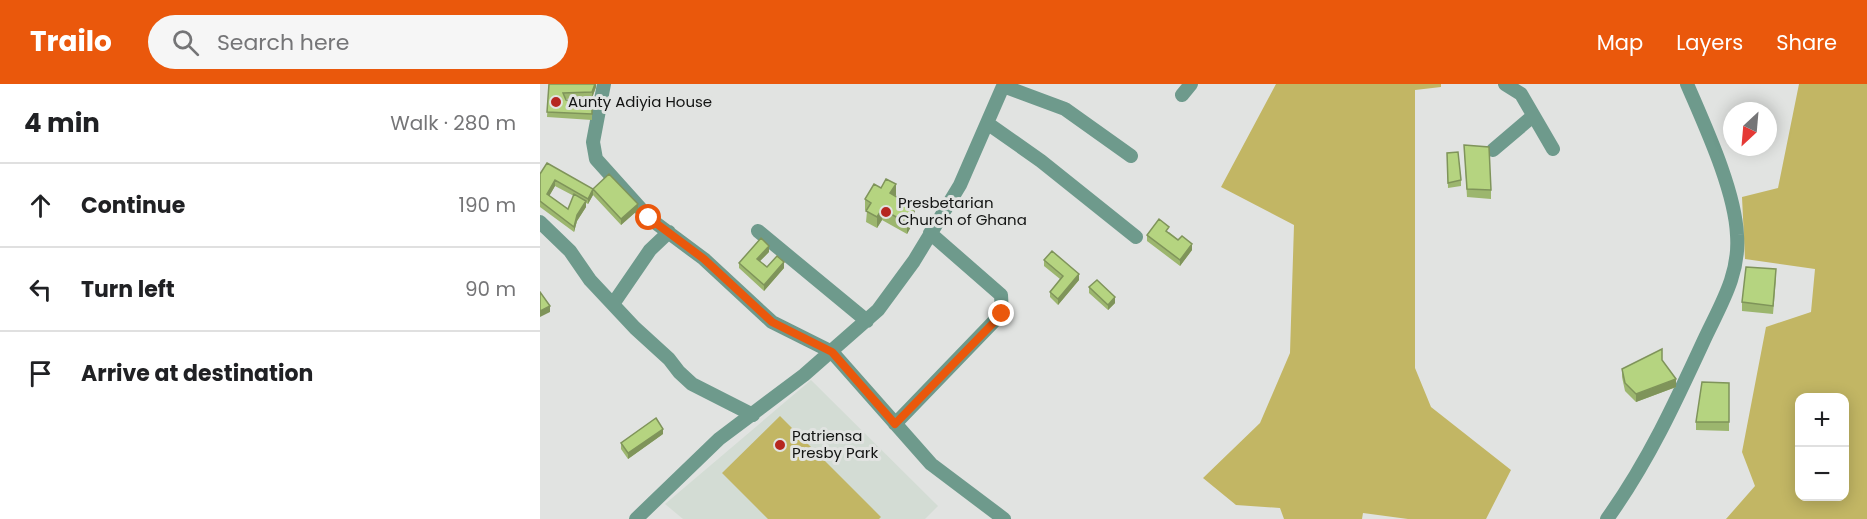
<!DOCTYPE html>
<meta charset="utf-8">
<style>
:root{--surface:#fff;--page:#f6f6f6;--text:#202124;--muted:#757577;--line:#e0e0e0;--accent:#ea580c}
body{margin:0;font-family:Poppins,sans-serif;background:var(--page);color:var(--text)}
.controls{position:absolute;right:18px;bottom:18px;display:grid;overflow:hidden;border-radius:12px;box-shadow:0 3px 15px #0003}
.controls button{width:54px;height:54px;display:grid;place-items:center;padding:0;border:0;border-bottom:2px solid var(--line);background:var(--surface);color:var(--text);font:30px sans-serif}
.compass{position:absolute;left:1183px;top:18px;width:54px;height:54px;border-radius:50%;background:var(--surface);box-shadow:0 3px 15px #0003;rotate:206deg}
.stop{position:absolute;width:18px;height:18px;margin:-14px;border:4px solid #ea580c;border-radius:50%;background:#fff}
.stop.end{background:#ea580c;border-color:#fff;box-shadow:0 2px 6px #0008}
.list{margin:0;padding:0;list-style:none}
h2{display:flex;justify-content:space-between;align-items:center;height:78px;margin:0;padding:0 24px;font-size:26px}
h2 small{font-size:20px;font-weight:400;color:var(--muted)}
.list li{display:grid;grid-template-columns:39px 1fr auto;gap:18px;align-items:center;box-sizing:border-box;height:84px;padding:0 24px;border-top:2px solid var(--line)}
.list b{display:block;font-size:22px;white-space:nowrap}
.list em{font-size:20px;font-style:normal;color:var(--muted)}
.icon{flex:none;width:33px;height:33px;fill:none;stroke:currentColor;stroke-width:2;stroke-linecap:round;stroke-linejoin:round}
.map{position:relative;flex:none;width:1327px;height:435px;overflow:hidden}
header{display:flex;align-items:center;gap:36px;box-sizing:border-box;height:84px;padding:0 30px;background:var(--accent);color:#fff}
header strong{font-size:28px}
nav{display:flex;gap:33px;margin-inline-start:auto;font-size:21px}
.search{width:420px;height:54px;background:var(--page);display:flex;align-items:center;gap:15px;box-sizing:border-box;padding:0 21px;border-radius:33px;color:var(--muted);font-size:22px}
main{display:flex}
aside{flex:1;background:var(--surface)}
.map>svg:first-child{display:block}
.built{fill:#d3dcd4}
.green{fill:#c2b664;fill-rule:evenodd}
.lines{fill:none;stroke-linecap:round;stroke-linejoin:round}
.minor{stroke:#6e9a8c;stroke-width:14}
.wall{fill:#9cb66e;fill-rule:evenodd}
.shaded-wall{fill:#7f945a}
.building{fill:#b5d480;stroke:#7f945a;stroke-width:1.5}
.route{stroke:#ea580c;stroke-width:8}
.poi-dot{fill:#b62720;stroke:#e1e3e1;stroke-width:2}
.labels{text-anchor:middle;stroke-width:6;stroke-linejoin:round;paint-order:stroke}
.poi-label{font-size:15px;fill:#131413;stroke:#e1e3e1;text-anchor:start}
</style>
<header>
<strong>Trailo</strong>
<div class="search"><svg class="icon" aria-label="search" viewBox="0 0 24 24"><circle cx="10" cy="10" r="6"/><path d="M15 15l6 6"/></svg>Search here</div>
<nav><a>Map</a><a>Layers</a><a>Share</a></nav>
</header>
<main>
<aside>
<h2>4 min<small>Walk · 280 m</small></h2>
<ul class="list">
<li><svg class="icon" aria-label="ahead" viewBox="0 0 24 24"><path d="M12 20V5M6 11l6-6 6 6"/></svg><div><b>Continue</b></div><em>190 m</em></li>
<li><svg class="icon" aria-label="left" viewBox="0 0 24 24"><path d="M17 20v-9H6M10 6l-5 5 5 5"/></svg><div><b>Turn left</b></div><em>90 m</em></li>
<li><svg class="icon" aria-label="arrive" viewBox="0 0 24 24"><path d="M6 21V4h12l-3 4 3 4H6"/></svg><div><b>Arrive at destination</b></div></li>
</ul>
</aside>
<div class="map">
<svg width="1327" height="435" viewBox="0 0 1327 435">
<rect width="100%" height="100%" fill="#e1e3e1"/>
<path class="built" d="M271 296 398 422 385 435H143L125 420Z"/>
<path class="green" d="M736 0H901V3L875 6V284L891 323 971 386 946 435H868L823 429 822 435H744L740 424 696 421 663 394 720 339 750 269 754 141 681 103Z
M1259 0H1327V435H1186L1215 402 1202 368 1226 243 1271 228 1275 185 1205 175 1202 113 1238 104ZM1260 314H1304V412H1260Z
M240 332 341 433 339 435H228L182 389Z"/>
<g class="lines">
<path class="minor" d="M64 0 53 58 56 75 109 134 164 175 232 238 292 268 391 380 464 435
M965 0 981 10 1013 65
M463 2 525 25 591 72
M642 11 651 0
M447 39 501 77 596 153
M953 66 993 32
M0 138 30 167 50 196 95 244 129 275 139 288 152 300 213 331
M218 147 327 237
M73 220 110 166 129 148
M355 340 462 229 461 211 390 149
M96 435 179 355 264 291 338 226 374 177 420 101 464 0
M1067 435C1108 378 1136 317 1165 254 1181 220 1200 190 1197 151 1195 106 1165 42 1147 0"/>
</g>
<path class="wall" d="M9 0H56V3L52 14 25 15 26 16 52 18V36L7 33Z
M924 61 951 106V115L927 113Z
M907 69 921 96V102L908 104Z
M0 90 53 111 48 120 46 119V123L37 137 34 148 0 123ZM15 102 34 112 28 125 9 112Z
M341 104 356 111 355 112 375 135 367 150 342 136 337 144 326 138 327 127 325 126V115Z
M53 105 98 126 81 141 53 111Z
M629 148 652 166 640 182 607 157V151Z
M229 168 220 177 227 183 244 184 224 207 199 184V179Z
M504 176 539 196 518 221 510 213V208L520 195 504 182Z
M1236 194 1233 230 1202 227V218Z
M549 203 575 219 568 226 549 209Z
M1122 276 1136 303 1096 318 1085 307 1082 293V285Z
M1189 299V347L1156 346V338Z
M123 350 88 375 81 365V359Z"/>
<path class="shaded-wall" d="M55 0H56V3L52 14V8Z
M15 96V102L7 116V110Z
M356 100V111L350 120V109Z
M53 105V111L48 120V115Z
M46 117V123L37 137 34 148V143L37 131Z
M98 120V126L81 141V135Z
M375 124V135L367 150V139Z
M342 125V136L337 144V133Z
M652 160V166L640 182V176Z
M229 162V168L217 180V175Z
M244 178V184L224 207V201Z
M539 190V196L518 221V215Z
M575 213V219L568 226V221Z
M10 222V228L0 233V227Z
M1136 295V303L1096 318V310Z
M123 345V350L88 375V369Z"/>
<path class="building" d="M9 0H55L52 8 23 9 26 16 52 18V30L7 28Z
M924 61 949 63 951 106 927 105Z
M918 68 921 96 908 99 907 69Z
M7 79 53 105 48 115 15 96 7 110 28 125 34 110 46 117 37 131 34 143 0 117V90Z
M69 90 98 120 81 135 53 105Z
M346 95 356 100 350 109 375 124 367 139 342 125 337 133 326 127 331 119 325 115 334 100 341 104Z
M619 135 629 143 626 147 638 156 642 152 652 160 640 176 607 151Z
M221 154 229 162 217 175 227 183 237 172 244 178 224 201 199 179Z
M512 167 539 190 518 215 510 208 523 192 504 176Z
M1206 183 1236 185 1233 222 1202 218Z
M557 196 575 213 568 221 549 203Z
M0 208 10 222 0 227Z
M1122 265V276L1136 295 1096 310 1085 299 1082 285Z
M1162 298 1189 299V338H1156Z
M116 334 123 345 88 369 81 359Z"/>
<g class="lines">
<path class="route" d="M109 134 164 175 232 238 292 268 355 340 462 230"/>
</g>
<g class="poi-dot">
<circle cx="16" cy="18" r="6"/>
<circle cx="346" cy="128" r="6"/>
<circle cx="240" cy="361" r="6"/>
</g>
<g class="labels">
<g class="poi-label">
<text x="28" y="23">Aunty Adiyia House</text>
<text x="358" y="124">Presbetarian<tspan x="358" dy="17">Church of Ghana</tspan></text>
<text x="252" y="357">Patriensa<tspan x="252" dy="17">Presby Park</tspan></text>
</g>
</g>
</svg>
<div class="controls">
<button>+</button>
<button>−</button>
</div>
<svg class="compass" viewBox="-18 -18 36 36"><path d="M0-13l5 13h-10z" fill="#e53935"/><path d="M0 13l5-13h-10z" fill="#757577"/></svg>
<div class="stop" style="left:109px;top:134px"></div>
<div class="stop end" style="left:462px;top:230px"></div>
</div>
</main>
